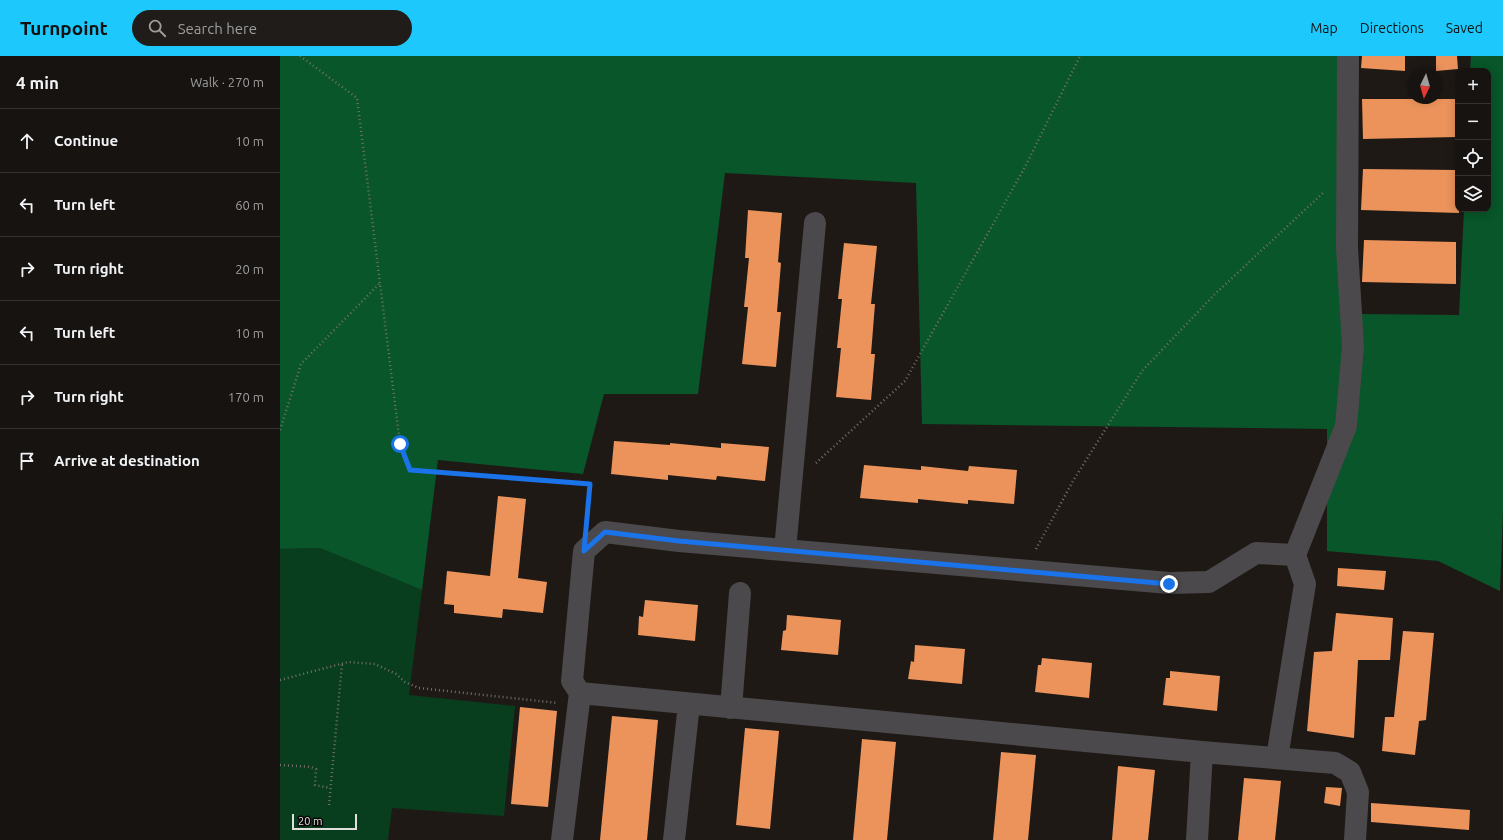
<!DOCTYPE html>
<meta charset="utf-8">
<style>
:root{--surface:#171310;--page:#201c19;--text:#f1f3f6;--muted:#9e9e9f;--line:#363230;--accent:#1dc9fc}
body{margin:0;font-family:Ubuntu,sans-serif;background:var(--page);color:var(--text)}
.controls{position:absolute;right:12px;top:12px;display:grid;overflow:hidden;border-radius:8px;box-shadow:0 2px 10px #0003}
.controls button{width:36px;height:36px;display:grid;place-items:center;padding:0;border:0;border-bottom:1px solid var(--line);background:var(--surface);color:var(--text);font:20px sans-serif}
.compass{position:absolute;left:1127px;top:12px;width:36px;height:36px;border-radius:50%;background:var(--surface);box-shadow:0 2px 10px #0003;rotate:185deg}
.scale{position:absolute;left:12px;bottom:10px;width:65px;box-sizing:border-box;padding-left:4px;border:2px solid #e2dedc;border-top:0;font-size:11px;line-height:14px;white-space:nowrap;color:#e2dedc;-webkit-text-stroke:3px #070505;paint-order:stroke}
.stop{position:absolute;width:12px;height:12px;margin:-9px;border:3px solid #1a73e8;border-radius:50%;background:#fff}
.stop.end{background:#1a73e8;border-color:#fff;box-shadow:0 1px 4px #0008}
.list{margin:0;padding:0;list-style:none}
h2{display:flex;justify-content:space-between;align-items:center;height:52px;margin:0;padding:0 16px;font-size:17px}
h2 small{font-size:13px;font-weight:400;color:var(--muted)}
.list li{display:grid;grid-template-columns:26px 1fr auto;gap:12px;align-items:center;box-sizing:border-box;height:64px;padding:0 16px;border-top:1px solid var(--line)}
.list b{display:block;font-size:15px;white-space:nowrap}
.list em{font-size:13px;font-style:normal;color:var(--muted)}
.icon{flex:none;width:22px;height:22px;fill:none;stroke:currentColor;stroke-width:2;stroke-linecap:round;stroke-linejoin:round}
.map{position:relative;flex:none;width:1223px;height:784px;overflow:hidden}
header{display:flex;align-items:center;gap:24px;box-sizing:border-box;height:56px;padding:0 20px;background:var(--accent);color:#111}
header strong{font-size:19px}
nav{display:flex;gap:22px;margin-inline-start:auto;font-size:14px}
.search{width:280px;height:36px;background:var(--page);display:flex;align-items:center;gap:10px;box-sizing:border-box;padding:0 14px;border-radius:22px;color:var(--muted);font-size:15px}
main{display:flex}
aside{flex:1;background:var(--surface)}
.map>svg:first-child{display:block}
.green{fill:#083e1d}
.forest{fill:#085629}
.building{fill:#eb935b}
.lines{fill:none;stroke-linecap:round;stroke-linejoin:round}
.path{stroke:#75706d;stroke-width:2.5;stroke-dasharray:1 3;stroke-linecap:butt}
.minor{stroke:#4b494b;stroke-width:22}
.route{stroke:#1a73e8;stroke-width:5}
</style>
<header>
<strong>Turnpoint</strong>
<div class="search"><svg class="icon" aria-label="search" viewBox="0 0 24 24"><circle cx="10" cy="10" r="6"/><path d="M15 15l6 6"/></svg>Search here</div>
<nav><a>Map</a><a>Directions</a><a>Saved</a></nav>
</header>
<main>
<aside>
<h2>4 min<small>Walk · 270 m</small></h2>
<ul class="list">
<li><svg class="icon" aria-label="ahead" viewBox="0 0 24 24"><path d="M12 20V5M6 11l6-6 6 6"/></svg><div><b>Continue</b></div><em>10 m</em></li>
<li><svg class="icon" aria-label="left" viewBox="0 0 24 24"><path d="M17 20v-9H6M10 6l-5 5 5 5"/></svg><div><b>Turn left</b></div><em>60 m</em></li>
<li><svg class="icon" aria-label="right" viewBox="0 0 24 24"><path d="M7 20v-9h11M14 6l5 5-5 5"/></svg><div><b>Turn right</b></div><em>20 m</em></li>
<li><svg class="icon" aria-label="left" viewBox="0 0 24 24"><path d="M17 20v-9H6M10 6l-5 5 5 5"/></svg><div><b>Turn left</b></div><em>10 m</em></li>
<li><svg class="icon" aria-label="right" viewBox="0 0 24 24"><path d="M7 20v-9h11M14 6l5 5-5 5"/></svg><div><b>Turn right</b></div><em>170 m</em></li>
<li><svg class="icon" aria-label="arrive" viewBox="0 0 24 24"><path d="M6 21V4h12l-3 4 3 4H6"/></svg><div><b>Arrive at destination</b></div></li>
</ul>
</aside>
<div class="map">
<svg width="1223" height="784" viewBox="0 0 1223 784">
<rect width="100%" height="100%" fill="#1f1916"/>
<path class="green" d="M40 492 142 534 129 639 235 650 224 760 112 752 108 784H0V493Z"/>
<path class="forest" d="M0 0H1077V258L1179 259 1184 153H1208V15H1190L1191 0H1223V456L1220 535 1158 505 1047 495V373L642 368 636 127 445 117 418 338H324L303 418 158 404 142 534 40 492 0 493Z"/>
<path class="building" d="M1082 0H1125V15L1081 12Z
M1156 0H1177L1178 13 1156 15Z
M1082 43H1176L1177 81 1083 83Z
M1083 113 1178 114 1179 157 1081 154Z
M468 154 502 157 498 206 501 207 497 256H501L496 311 462 308 468 251H464L469 202H465Z
M1084 184 1176 186V228L1082 226Z
M564 187 597 190 591 248H595L591 298H595L591 344 556 341 561 292H557L562 243H558Z
M334 385 390 389V387L441 392V387L489 391 485 425 437 420 436 424 388 419V424L331 418Z
M584 409 641 414V410L688 415 689 410 737 414 734 448 688 444V448L638 443V447L580 442Z
M218 440 246 443 238 522 267 526 263 557 223 553 222 562 174 557V549L164 548 167 515 210 520Z
M1058 512 1106 515 1104 534 1057 530Z
M365 544 418 549 415 585 358 579 359 560 363 561Z
M1056 557 1113 562 1110 604H1078L1074 682 1027 675 1034 596 1052 595Z
M507 559 561 564 558 599 501 594 503 575 506 574Z
M1123 575 1154 577 1146 664 1139 665 1135 699 1102 695 1105 661H1114Z
M635 589 685 593 682 628 628 623 631 605 634 606Z
M762 602 812 607 809 642 755 636 758 609H761Z
M890 615 940 620 937 655 883 649 886 622H890Z
M240 651 277 655 268 751 231 748Z
M332 660 378 664 367 784H320Z
M465 672 499 675 490 773 456 769Z
M582 683 616 686 607 784H573Z
M721 696 756 699 748 784H713Z
M838 710 875 714 868 784H832Z
M964 722 1001 725 995 784H958Z
M1046 731 1062 732 1060 750 1044 747Z
M1091 747 1190 754 1189 774 1091 766Z"/>
<g class="lines">
<path class="path" d="M20 0 77 42 120 388 130 414 310 428 307 461
M0 374 21 308 99 228
M536 407 625 325 745 111 800 0
M756 493 793 425 862 315 935 238 1045 135
M0 624 68 606 95 608 116 618 125 626 139 632 278 647
M0 709 31 711 36 713 35 729 50 732
M49 749 62 608"/>
<path class="minor" d="M505 494 535 167
M1015 499 1066 370 1073 290 1067 192 1068 0
M451 652 460 537
M997 702 1025 528 1015 499 976 497 929 526 889 527 399 485 325 476 304 495 292 625 300 637 922 696 1055 707 1070 716 1078 736 1075 784
M282 784 300 637
M394 784 409 648
M917 784 922 696"/>
</g>
<g class="lines">
<path class="route" d="M120 388 130 414 310 428 304 495 325 476 399 485 889 528"/>
</g>
</svg>
<div class="controls">
<button>+</button>
<button>−</button>
<button><svg class="icon" aria-label="locate" viewBox="0 0 24 24"><circle cx="12" cy="12" r="6"/><path d="M12 2v4M12 18v4M2 12h4M18 12h4"/></svg></button>
<button><svg class="icon" aria-label="layers" viewBox="0 0 24 24"><path d="M12 4l9 5-9 5-9-5zM3 14l9 5 9-5"/></svg></button>
</div>
<svg class="compass" viewBox="-18 -18 36 36"><path d="M0-13l5 13h-10z" fill="#e53935"/><path d="M0 13l5-13h-10z" fill="#9e9e9f"/></svg>
<div class="scale">20 m</div>
<div class="stop" style="left:120px;top:388px"></div>
<div class="stop end" style="left:889px;top:528px"></div>
</div>
</main>
